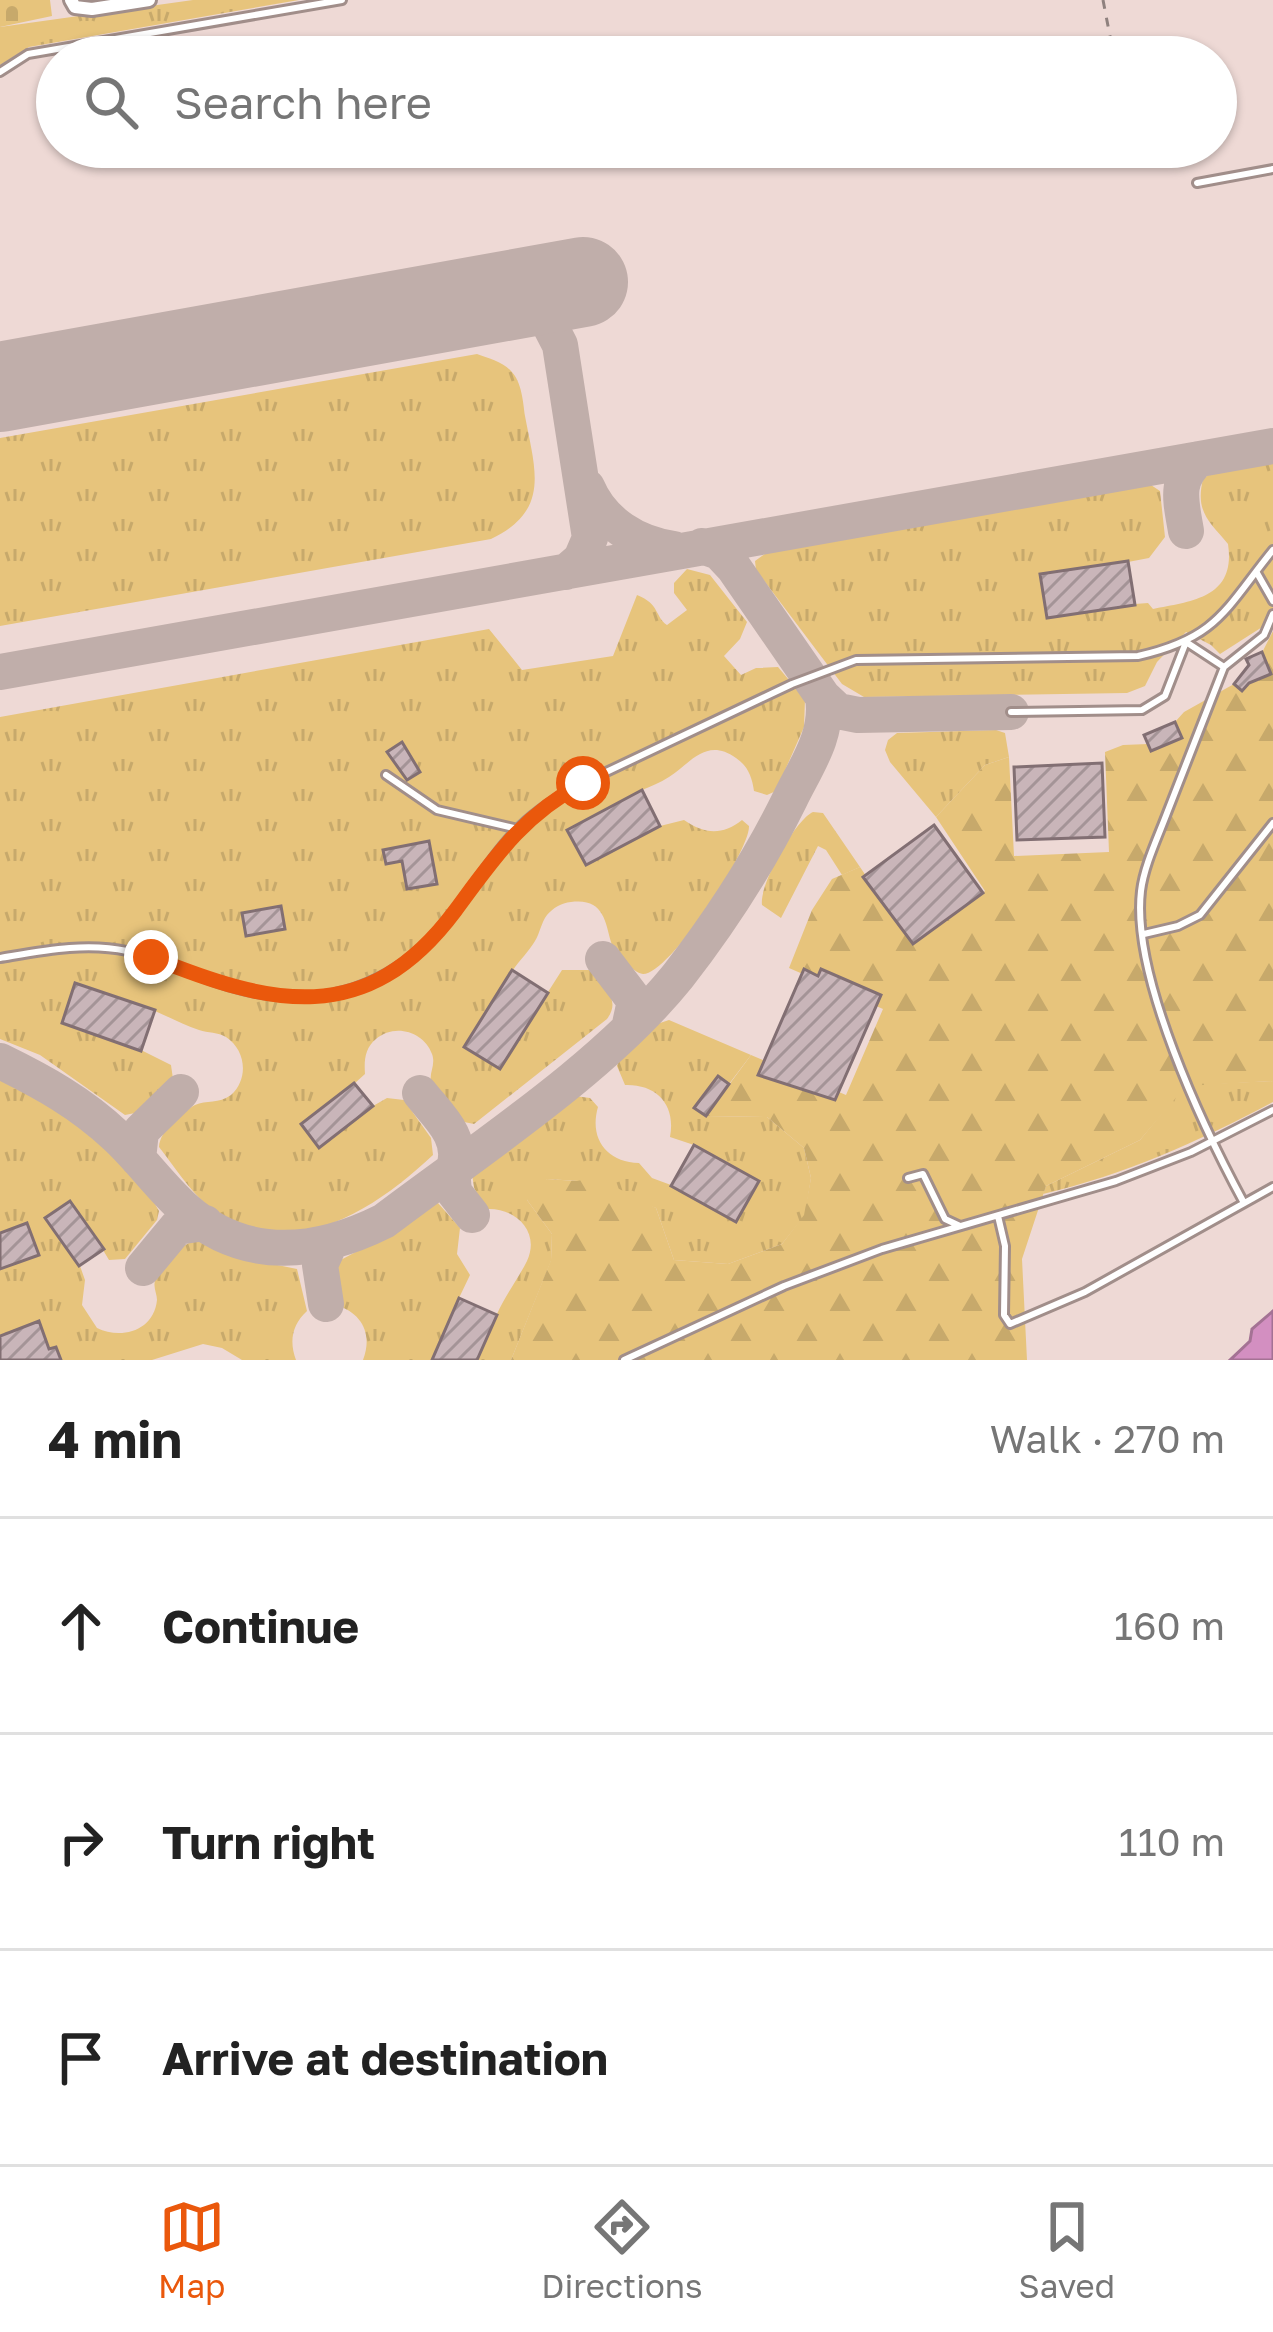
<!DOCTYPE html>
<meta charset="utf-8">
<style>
:root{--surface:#fff;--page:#f2f2f2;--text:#222;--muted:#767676;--line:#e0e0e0;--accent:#ea580c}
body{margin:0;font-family:"Golos Text",sans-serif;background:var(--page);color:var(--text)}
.stop{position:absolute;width:36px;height:36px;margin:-27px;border:9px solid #ea580c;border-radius:50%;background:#fff}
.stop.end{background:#ea580c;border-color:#fff;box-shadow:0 3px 12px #0008}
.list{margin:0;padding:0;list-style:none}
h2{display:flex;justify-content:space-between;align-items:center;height:156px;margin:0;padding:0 48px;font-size:51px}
h2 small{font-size:39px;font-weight:400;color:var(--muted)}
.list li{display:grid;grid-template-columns:78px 1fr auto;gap:36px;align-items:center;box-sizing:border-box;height:216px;padding:0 48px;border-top:3px solid var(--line)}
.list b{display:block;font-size:45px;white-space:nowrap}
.list em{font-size:39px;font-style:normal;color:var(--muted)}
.icon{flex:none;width:66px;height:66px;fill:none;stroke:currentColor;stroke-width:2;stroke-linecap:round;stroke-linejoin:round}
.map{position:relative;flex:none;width:1273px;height:1360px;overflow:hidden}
.search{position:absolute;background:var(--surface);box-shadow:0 3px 9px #0004;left:36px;right:36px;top:36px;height:132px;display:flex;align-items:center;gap:30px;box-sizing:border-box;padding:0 42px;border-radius:66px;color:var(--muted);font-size:45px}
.sheet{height:804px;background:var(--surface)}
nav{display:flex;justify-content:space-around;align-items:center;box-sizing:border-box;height:168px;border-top:3px solid var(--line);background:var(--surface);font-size:33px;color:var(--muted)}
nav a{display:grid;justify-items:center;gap:6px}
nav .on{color:var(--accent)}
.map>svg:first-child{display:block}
.grass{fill:url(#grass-tufts)}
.forest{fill:url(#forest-firs)}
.cemetery{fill:url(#cemetery-stones)}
.water{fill:#d38fc1;stroke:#a47294;stroke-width:3}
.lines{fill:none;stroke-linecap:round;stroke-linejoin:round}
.taxiway{stroke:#c0aeaa;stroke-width:36}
.runway{stroke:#c0aeaa;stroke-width:90}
.building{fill:url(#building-hatch);stroke:#826f73;stroke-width:3}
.service-casing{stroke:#a18e8a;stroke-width:12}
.minor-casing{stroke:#a18e8a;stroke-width:18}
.path{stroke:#8f817e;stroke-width:3;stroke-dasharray:9 9;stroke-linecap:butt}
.service{stroke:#fff;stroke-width:6}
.minor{stroke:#fff;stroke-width:12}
.route{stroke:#ea580c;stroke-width:15}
</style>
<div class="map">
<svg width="1273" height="1360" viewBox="0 0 1273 1360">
<defs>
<pattern id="grass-tufts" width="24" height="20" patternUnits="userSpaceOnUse" patternTransform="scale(3)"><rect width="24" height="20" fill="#e7c47c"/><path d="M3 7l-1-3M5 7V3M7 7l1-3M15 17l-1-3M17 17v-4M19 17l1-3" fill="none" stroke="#c7a96b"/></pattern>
<pattern id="forest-firs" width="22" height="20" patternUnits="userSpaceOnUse" patternTransform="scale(3)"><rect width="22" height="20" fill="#e7c47c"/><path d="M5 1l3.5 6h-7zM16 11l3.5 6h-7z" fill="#c7a96b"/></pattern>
<pattern id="cemetery-stones" width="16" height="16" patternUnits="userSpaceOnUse" patternTransform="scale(3)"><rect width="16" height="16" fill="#e7c47c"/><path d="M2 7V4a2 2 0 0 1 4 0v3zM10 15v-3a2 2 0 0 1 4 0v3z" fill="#c7a96b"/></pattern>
<pattern id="building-hatch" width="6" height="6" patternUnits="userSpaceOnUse" patternTransform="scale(3)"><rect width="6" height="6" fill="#c9b5b9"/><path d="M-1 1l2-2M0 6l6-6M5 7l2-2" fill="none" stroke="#a49497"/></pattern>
</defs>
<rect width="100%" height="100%" fill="#eed9d5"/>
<path class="grass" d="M193 0H299L29 47 0 65V27Z
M477 354C488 358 503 362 511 371 522 382 523 402 525 416 535 470 551 510 491 539L0 626V438Z
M1273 462V620L1220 654 1211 645 1186 632 1157 662 1145 686 1127 693 864 697 842 684 756 570 755 561 769 551 1151 485 1160 491 1165 537 1149 558 1128 562 1135 604 1148 603 1153 609C1194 601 1236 597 1228 544 1209 521 1195 512 1203 479L1212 472Z
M687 569 710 575 747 622 740 639 724 656 741 675 756 668 778 667 805 699 804 727 776 791 767 795 754 791C752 777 748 766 736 758 706 737 691 763 669 777 660 783 651 786 642 790L660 826 684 820C704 834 722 836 742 820L749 826C750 851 669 975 643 974 633 973 613 951 611 942 605 920 603 898 571 902 561 903 553 908 547 915 541 923 540 933 535 941 529 951 519 961 513 970L548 992 562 970H589C603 987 622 999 607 1019L474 1124 459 1121C451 1111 432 1095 431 1082 429 1072 436 1065 432 1054 424 1031 394 1023 376 1039 365 1048 364 1060 365 1074L355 1083 373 1106 387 1098 404 1100 431 1138 433 1155C372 1212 287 1268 207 1205 189 1190 174 1166 159 1147 160 1130 181 1113 195 1105 206 1100 219 1104 231 1095 249 1079 246 1050 226 1037 218 1032 208 1033 199 1030 184 1025 169 1017 155 1011L141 1050 171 1065 173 1079 135 1113 125 1115 40 1055 0 1039V717L489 629 522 670 613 656 637 595C660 604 655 617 667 625L687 610 674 593V583Z
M996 730 1005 733 1009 757 985 765 936 817 890 762 885 750 888 740 897 733Z
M813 812 823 813 860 867 842 875 826 850 818 846 781 918 762 905C759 885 795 820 813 812Z
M669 1020 751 1055 729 1084 718 1076 695 1108 706 1116 767 1117 804 1148 811 1178 805 1215 782 1244 728 1264 674 1260 656 1208 578 1181 547 1179 527 1200 552 1234 551 1261 511 1360H363C373 1334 362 1313 336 1305L337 1262 391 1233 428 1205 438 1203 460 1228 457 1254 470 1275 459 1298 497 1314C505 1296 519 1277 527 1261 541 1231 514 1207 486 1209L474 1188 472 1173 575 1096 590 1098 598 1107C589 1138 606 1162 639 1163L652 1178 671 1185 694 1145 670 1137C676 1105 657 1084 625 1085L617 1066 619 1060 654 1025Z
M0 1078C61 1109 127 1149 159 1211L157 1220 125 1259 109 1260 103 1250 80 1266 85 1280 82 1305 97 1328C121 1340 154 1331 157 1300 157 1294 153 1287 155 1281 158 1267 183 1244 195 1240L243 1258 297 1269 307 1311C292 1325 289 1341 296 1360H242L222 1348 203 1344 152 1360H0Z
M1273 1081V1102C1200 1141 1124 1175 1043 1194L1046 1186 1140 1140 1185 1085Z"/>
<path class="forest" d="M1273 631V1081L1186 1086 1140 1140 1046 1186 1022 1259 1027 1360H511L551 1260 552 1234 527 1200 530 1185 547 1179 577 1181 596 1177 656 1208 674 1260 728 1264 782 1244 804 1215 811 1178 804 1148 767 1117 706 1116 751 1055 846 1095 883 1009 789 968 812 910 832 879 860 867 910 941 985 891 936 817 985 765 1009 757 1014 856 1109 852 1105 752 1123 745 1148 744 1152 751 1181 738 1175 722 1184 712 1234 684 1243 690Z"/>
<path class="cemetery" d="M0 0H50L52 16 0 27Z"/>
<path class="water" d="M1273 1311V1360H1230L1250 1341 1252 1329Z"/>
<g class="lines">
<path class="taxiway" d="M511 295 544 314 560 345 590 538 581 559 566 572
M587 487C602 523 637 544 674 549
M1186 531C1181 501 1174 480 1199 459
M702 546 719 552 734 568 823 697 838 711 858 715 1011 712
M0 672 1273 446
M603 959 635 1001 630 1024
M0 1061C43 1082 81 1103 116 1136 141 1159 160 1187 186 1210 246 1263 318 1254 384 1221 479 1149 604 1068 678 976 720 922 760 860 790 799 806 766 829 735 823 697
M420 1093C438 1116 464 1137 454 1168
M138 1159 141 1131 181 1092
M452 1170 454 1192 472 1215
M143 1268 177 1227 205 1223
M326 1304 320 1265 329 1245"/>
<path class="runway" d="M0 387 583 282"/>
</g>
<path class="building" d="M1128 561 1135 605 1047 618 1040 574Z
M1262 652 1271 674 1249 683 1242 691 1234 684 1249 665 1246 659Z
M1175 722 1182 738 1151 751 1144 735Z
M402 742 420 772 407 780 387 752Z
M1102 763 1105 837 1017 840 1014 767Z
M642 790 660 826 586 865 567 830Z
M934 825 983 893 913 944 863 877Z
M429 841 437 884 407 889 402 861 386 864 383 850Z
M281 906 285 929 246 936 242 913Z
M804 969 818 976 821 969 881 995 835 1100 758 1075Z
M512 970 548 993 500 1069 464 1047Z
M75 983 155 1010 141 1051 62 1023Z
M718 1076 729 1084 706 1116 694 1108Z
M354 1083 373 1106 319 1148 301 1124Z
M694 1145 759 1181 736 1222 671 1186Z
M70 1201 104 1249 79 1266 45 1218Z
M27 1223 39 1255 0 1269V1233Z
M459 1298 497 1315 477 1360H432Z
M39 1321 49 1349 56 1347 61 1360H0V1336Z"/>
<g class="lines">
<defs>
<path id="service" d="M0 72 28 54 342 0
M1197 183 1273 169
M1257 573 1273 601
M1224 667 1264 635 1273 614
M1011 712 1142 710 1165 696 1186 642 1224 667C1205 716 1186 764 1167 813 1158 837 1144 866 1141 891 1131 976 1204 1129 1244 1203
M386 775 437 810 518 829
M1144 934 1178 926 1200 915 1273 823
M0 958C42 951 85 942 127 951 151 955 173 966 196 975 261 1001 326 1009 389 972 441 942 467 889 504 844 526 817 553 799 583 783L792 684 856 660 1138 656C1218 638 1225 609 1273 550
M908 1178 923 1174 945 1219 960 1226
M998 1216 1005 1246 1004 1315 1010 1324 1085 1292 1273 1187
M624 1360 784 1286 882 1249 1116 1181 1191 1152 1273 1110"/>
<path id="minor" d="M71 0 75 7 92 9 149 0"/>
</defs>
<use href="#service" class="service-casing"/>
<use href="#minor" class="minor-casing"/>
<path class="path" d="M1103 0 1114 57"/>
<use href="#service" class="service"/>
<use href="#minor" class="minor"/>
</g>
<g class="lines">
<path class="route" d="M151 957C270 1005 366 1030 455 911 495 857 522 816 583 783"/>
</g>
</svg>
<div class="stop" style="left:583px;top:783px"></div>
<div class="stop end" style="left:151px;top:957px"></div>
<div class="search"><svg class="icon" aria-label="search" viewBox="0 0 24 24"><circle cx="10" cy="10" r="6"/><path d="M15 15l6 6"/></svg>Search here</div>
</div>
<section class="sheet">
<h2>4 min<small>Walk · 270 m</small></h2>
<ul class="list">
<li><svg class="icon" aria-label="ahead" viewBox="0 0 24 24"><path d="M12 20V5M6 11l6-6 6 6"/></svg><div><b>Continue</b></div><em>160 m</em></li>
<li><svg class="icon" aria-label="right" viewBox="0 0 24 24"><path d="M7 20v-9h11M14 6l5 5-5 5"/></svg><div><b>Turn right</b></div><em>110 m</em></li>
<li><svg class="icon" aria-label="arrive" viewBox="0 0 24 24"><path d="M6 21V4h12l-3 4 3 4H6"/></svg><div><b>Arrive at destination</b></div></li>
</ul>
</section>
<nav>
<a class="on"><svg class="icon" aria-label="map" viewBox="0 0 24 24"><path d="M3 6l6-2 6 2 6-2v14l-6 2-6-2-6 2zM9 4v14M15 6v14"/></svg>Map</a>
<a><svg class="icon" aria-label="directions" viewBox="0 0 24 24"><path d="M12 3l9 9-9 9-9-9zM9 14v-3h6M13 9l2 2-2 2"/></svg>Directions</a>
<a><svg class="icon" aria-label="saved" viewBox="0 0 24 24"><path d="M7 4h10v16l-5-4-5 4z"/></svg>Saved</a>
</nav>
